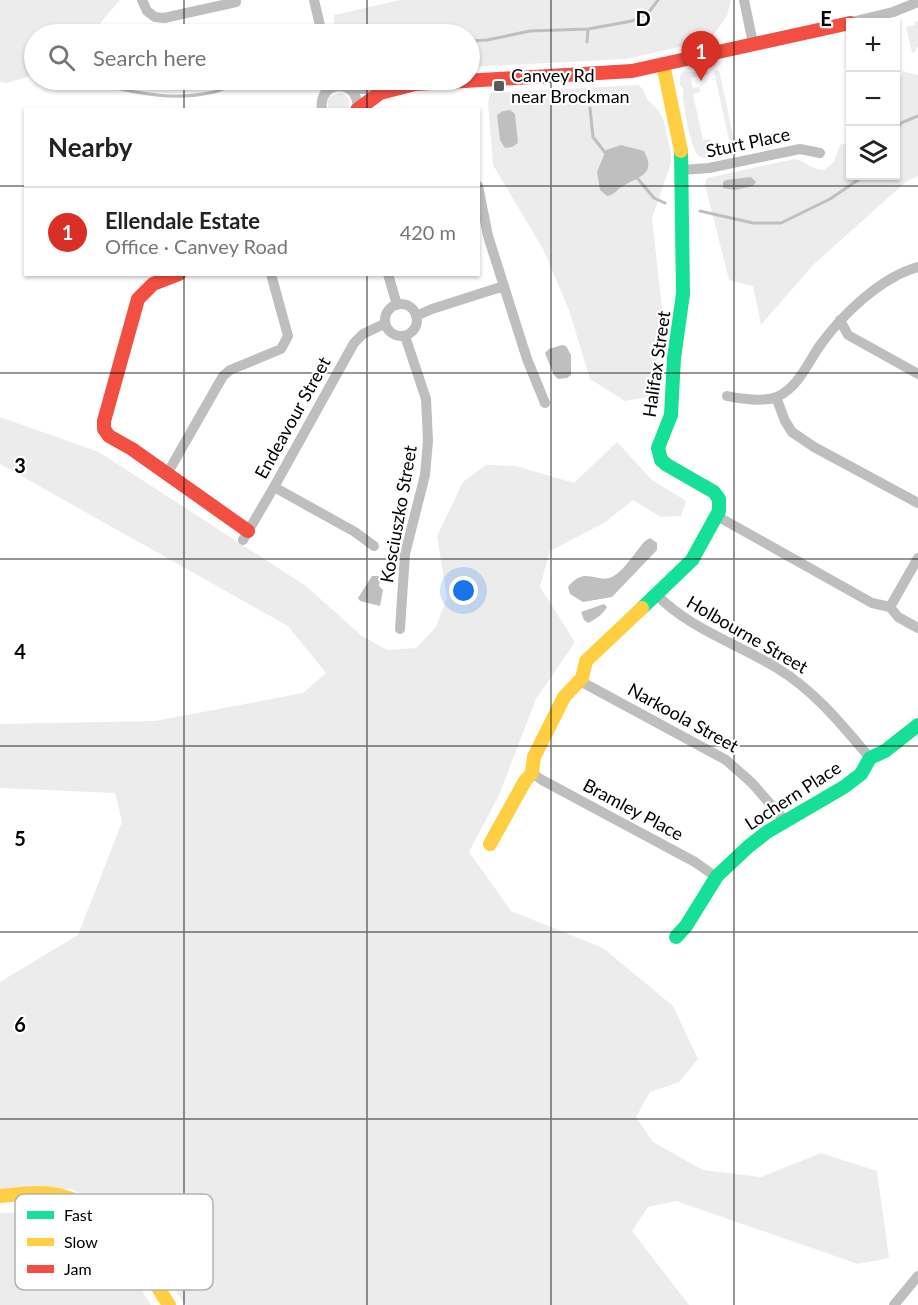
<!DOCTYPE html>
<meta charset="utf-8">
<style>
:root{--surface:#fff;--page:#f2f2f2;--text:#222;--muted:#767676;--line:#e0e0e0;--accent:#d93025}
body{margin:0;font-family:Lato,sans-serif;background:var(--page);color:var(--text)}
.controls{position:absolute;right:18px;top:18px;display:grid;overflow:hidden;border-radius:0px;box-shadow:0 2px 4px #0004}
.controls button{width:54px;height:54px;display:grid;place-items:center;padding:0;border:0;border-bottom:2px solid var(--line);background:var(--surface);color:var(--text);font:30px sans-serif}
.you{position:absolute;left:464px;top:591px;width:21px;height:21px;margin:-15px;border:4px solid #fff;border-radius:50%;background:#1a73e8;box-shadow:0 0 0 9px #1a73e833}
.badge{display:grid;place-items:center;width:39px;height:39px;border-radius:50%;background:var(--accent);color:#fff;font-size:20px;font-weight:700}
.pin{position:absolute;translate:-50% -50px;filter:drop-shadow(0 2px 3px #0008)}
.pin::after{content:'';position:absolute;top:32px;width:21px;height:18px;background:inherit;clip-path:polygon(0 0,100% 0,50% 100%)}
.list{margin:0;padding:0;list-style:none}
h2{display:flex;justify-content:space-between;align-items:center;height:78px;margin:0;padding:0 24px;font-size:26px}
h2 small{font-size:20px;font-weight:400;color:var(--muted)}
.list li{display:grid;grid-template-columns:39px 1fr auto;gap:18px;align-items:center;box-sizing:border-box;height:90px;padding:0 24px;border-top:2px solid var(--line)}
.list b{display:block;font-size:22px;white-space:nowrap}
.list p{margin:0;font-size:20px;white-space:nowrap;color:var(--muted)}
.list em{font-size:20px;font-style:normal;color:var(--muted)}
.icon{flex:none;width:33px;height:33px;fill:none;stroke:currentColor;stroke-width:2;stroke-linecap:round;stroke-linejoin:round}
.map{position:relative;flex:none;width:918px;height:1305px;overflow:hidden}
.search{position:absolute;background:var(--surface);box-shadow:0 2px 4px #0004;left:24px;top:24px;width:456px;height:66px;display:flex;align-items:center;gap:15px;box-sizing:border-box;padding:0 21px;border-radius:33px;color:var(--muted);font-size:22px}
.panel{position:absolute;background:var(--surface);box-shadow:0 2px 4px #0004;left:24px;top:108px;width:456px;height:168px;border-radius:0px}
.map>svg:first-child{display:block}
.green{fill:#ececec}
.water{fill:#bfbfbf}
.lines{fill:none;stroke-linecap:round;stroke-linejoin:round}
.stream{stroke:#bfbfbf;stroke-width:3}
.street{stroke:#bebebe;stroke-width:10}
.fast{stroke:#16e098;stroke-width:14}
.slow{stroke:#ffcf43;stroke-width:14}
.jam{stroke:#f24e42;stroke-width:14}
.grid{fill:none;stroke:#000;stroke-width:1.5;stroke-opacity:0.55}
.poi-dot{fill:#595959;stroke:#fff;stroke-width:2}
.labels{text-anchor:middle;stroke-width:4.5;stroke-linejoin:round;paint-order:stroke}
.poi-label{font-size:18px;fill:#000;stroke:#fff;text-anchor:start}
.street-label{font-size:18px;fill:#000;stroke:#fff}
.key{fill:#fff;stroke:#b2b2b2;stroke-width:1.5}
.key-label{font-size:16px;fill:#000}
.grid-label{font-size:20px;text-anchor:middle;font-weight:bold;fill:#000;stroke:#fff;stroke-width:4.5;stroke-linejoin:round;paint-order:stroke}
</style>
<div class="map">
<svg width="918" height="1305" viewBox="0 0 918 1305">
<rect width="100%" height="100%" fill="#fff"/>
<path class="green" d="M0 0H120L91 34H34V75L7 83 0 82Z
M400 0H731L727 16 710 40 626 59 470 67V34H337L334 23V15Z
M918 21V45L914 53 912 52 906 27 915 25V22Z
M719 70 737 154 735 155 728 136 714 71Z
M684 71 699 73 708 71 709 74 691 78 693 88 699 87 700 92 693 94 703 140 710 139 712 145 721 150 718 156C712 156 706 160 700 157 690 152 682 99 683 89L680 85V76Z
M902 71 918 75V176L907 181 814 264 761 325 753 286 729 280 705 185 707 178 794 159C805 160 811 170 824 170L834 162 840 145 850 142V176H896V86L902 74Z
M638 85 643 89 647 99 657 109 663 118 671 154V163L652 218 662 308 653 396 625 401 590 379 569 310 543 249 493 165 488 103 490 93Z
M341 93C348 95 351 102 348 109L329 110 327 101 330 96Z
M0 417 99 452 306 586 362 636 387 650 416 648 436 627 447 597 437 536 463 482 486 465 516 466 574 483 617 442 652 480 686 501 681 516 661 517 633 500 604 523 550 551 540 587 575 642 536 699 499 795 469 852 511 911 603 948 673 1006 698 1059 679 1082 650 1092 636 1117 653 1142 703 1170 761 1177 821 1153 877 1171 889 1258 858 1264 676 1201 648 1207 632 1231 689 1305H186L122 1221 72 1189H0V982L78 935 122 822 115 793 0 788V724L155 721 303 693 326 673 288 626 0 464Z
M63 1212 86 1224 112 1245 151 1305H0V1213Z"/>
<path class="water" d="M510 110 515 114 518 143 512 147 505 148 500 140 497 115 503 111Z
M621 145 644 151C657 175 638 177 623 186 616 190 615 195 607 196L600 190 597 172 606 150Z
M751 177 756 182 753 186 735 190 723 188V182L726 180Z
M562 345 566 346 571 355V375L567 378 558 379 554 375 545 353 549 349Z
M650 538 657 543V550L612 597 583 602 570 594 568 587C585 565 597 584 612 577 625 570 635 552 645 541Z
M372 576H381L379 586 383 590 380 606 360 601 358 598Z
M604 604 607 607C604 613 595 620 588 623L584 620 581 612Z"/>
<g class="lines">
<path class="stream" d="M470 41 487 40 530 31 588 29
M587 42 588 29 632 21 649 12 658 0
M103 85C140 94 176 101 214 92 224 90 235 84 244 80
M590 108 593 137 607 155
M896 131 901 123 918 116
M638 179 654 198 665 203
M700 211 753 223H781L830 199 864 176"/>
<path class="street" d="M142 0 147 11 155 17 164 18 236 2
M314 0 322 34
M744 0 753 43
M851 22 893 12 918 2
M349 89H385
M322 110C317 78 362 79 357 110
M682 170 709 168 800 149 820 153
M478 186 488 236 527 359 545 403
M388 274 397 305
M385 320a16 16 0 1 1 32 0a16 16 0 1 1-32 0Z
M416 316 432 309 504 286
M840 320 848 335 918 374
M727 396C740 399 764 402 777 397 799 387 808 362 821 344 843 314 881 277 918 267
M776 397 785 421 792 432 814 447 918 503
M167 474 223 376 230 370 281 349 288 336 271 274
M274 487 355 532 374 546
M717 516 872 603 890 607 898 617 918 628
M243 540 274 487 354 343 363 334 384 324
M656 594C688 628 738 644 777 668 815 691 842 725 870 758
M890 607 918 558
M400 629 405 554 425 475 428 441 426 399 405 336
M580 681 726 760 752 783 785 821
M532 773 542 780 695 862 716 877
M894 1305 918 1276"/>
<path class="fast" d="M642 608 692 560 719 511V499L714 492 667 465 661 460 658 448 671 415 674 358 683 294 681 151
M676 937 686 926 717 876 749 846 767 832 844 787 861 774 870 758 885 751 918 725"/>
<path class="slow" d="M663 64 681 151
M490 844 525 781 532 773 534 757 564 697 582 678 586 661 642 608
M0 1196C17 1195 34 1191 51 1194 110 1201 140 1260 169 1305"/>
<path class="jam" d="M357 110 380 93 415 84 632 71 850 23
M179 274 153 284 138 299 104 421V429L109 436 132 449 248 531"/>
</g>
<path class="grid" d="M184 0V34M367 0V34M551 0V1305M734 0V1305M184 80V110M367 80V110M0 186H26M478 186H918M184 274V1305M367 274V1305M0 373H918M0 559H918M0 746H918M0 932H918M0 1119H918"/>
<rect class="poi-dot" x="493" y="80" width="12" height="12" rx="3"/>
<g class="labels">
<g class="poi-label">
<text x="511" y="82">Canvey Rd<tspan x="511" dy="21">near Brockman</tspan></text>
</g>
<g class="street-label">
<text transform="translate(748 143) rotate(-12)" y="6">Sturt Place</text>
<text transform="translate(657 364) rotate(-82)" y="6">Halifax Street</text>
<text transform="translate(293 418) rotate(-61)" y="6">Endeavour Street</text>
<text transform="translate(399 514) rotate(-80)" y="6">Kosciuszko Street</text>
<text transform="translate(747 635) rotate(30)" y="6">Holbourne Street</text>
<text transform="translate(683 718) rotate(29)" y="6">Narkoola Street</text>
<text transform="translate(793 796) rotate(-33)" y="6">Lochern Place</text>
<text transform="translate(633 810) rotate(28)" y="6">Bramley Place</text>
</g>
</g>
<rect x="15" y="1194" width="198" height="96" rx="9" class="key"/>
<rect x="27" y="1211" width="27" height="8" fill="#16e098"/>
<rect x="27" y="1238" width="27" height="8" fill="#ffcf43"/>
<rect x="27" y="1265" width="27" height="8" fill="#f24e42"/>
<g class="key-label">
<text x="64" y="1221">Fast</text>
<text x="64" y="1248">Slow</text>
<text x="64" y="1275">Jam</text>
</g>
<g class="grid-label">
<text x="643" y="26">D</text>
<text x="826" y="26">E</text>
<text x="20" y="473">3</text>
<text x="20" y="659">4</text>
<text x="20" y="846">5</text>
<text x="20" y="1032">6</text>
</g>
</svg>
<div class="controls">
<button>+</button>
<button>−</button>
<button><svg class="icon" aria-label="layers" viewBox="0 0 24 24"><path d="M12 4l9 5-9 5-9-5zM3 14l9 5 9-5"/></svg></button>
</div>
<div class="you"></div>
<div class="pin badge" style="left:701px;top:81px">1</div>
<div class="search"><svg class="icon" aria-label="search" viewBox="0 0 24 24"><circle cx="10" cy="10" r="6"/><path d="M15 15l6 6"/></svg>Search here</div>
<section class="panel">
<h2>Nearby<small></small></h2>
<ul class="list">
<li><span class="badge">1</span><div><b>Ellendale Estate</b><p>Office · Canvey Road</p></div><em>420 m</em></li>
</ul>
</section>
</div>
